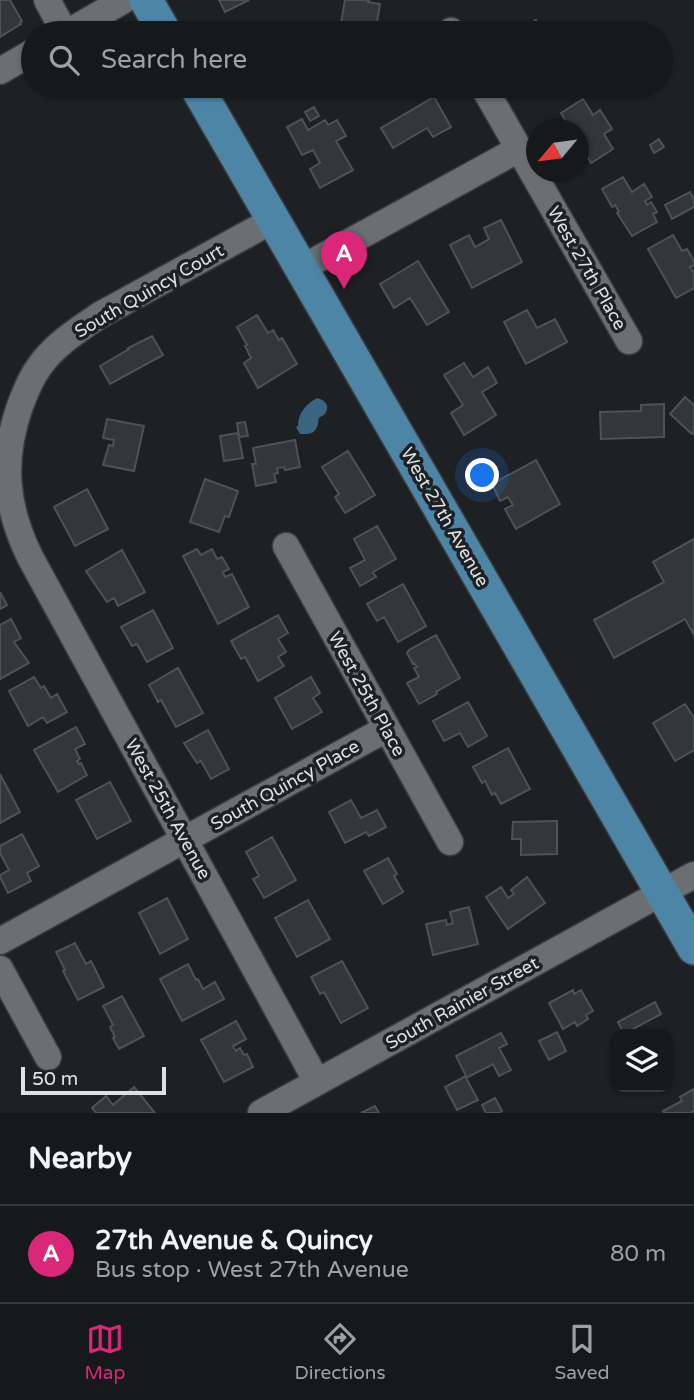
<!DOCTYPE html>
<meta charset="utf-8">
<style>
:root{--surface:#16191b;--page:#232628;--text:#f1f3f6;--muted:#9ea0a3;--line:#35383a;--accent:#db2777}
body{margin:0;font-family:"Varela Round",sans-serif;background:var(--page);color:var(--text)}
.controls{position:absolute;right:21px;bottom:21px;display:grid;overflow:hidden;border-radius:14px;box-shadow:0 2px 5px #0004}
.controls button{width:63px;height:63px;display:grid;place-items:center;padding:0;border:0;border-bottom:2px solid var(--line);background:var(--surface);color:var(--text);font:35px sans-serif}
.compass{position:absolute;left:526px;top:119px;width:63px;height:63px;border-radius:50%;background:var(--surface);box-shadow:0 2px 5px #0004;rotate:241deg}
.scale{position:absolute;left:21px;bottom:18px;width:145px;box-sizing:border-box;padding-left:7px;border:4px solid #dfe1e3;border-top:0;font-size:19px;line-height:24px;white-space:nowrap;color:#dfe1e3;-webkit-text-stroke:5px #1e2124;paint-order:stroke}
.you{position:absolute;left:483px;top:476px;width:24px;height:24px;margin:-18px;border:5px solid #fff;border-radius:50%;background:#1a73e8;box-shadow:0 0 0 10px #1a73e833}
.badge{display:grid;place-items:center;width:46px;height:46px;border-radius:50%;background:var(--accent);color:#fff;font-size:23px;font-weight:700}
.pin{position:absolute;translate:-50% -58px;filter:drop-shadow(0 2px 4px #0008)}
.pin::after{content:'';position:absolute;top:37px;width:24px;height:21px;background:inherit;clip-path:polygon(0 0,100% 0,50% 100%)}
.list{margin:0;padding:0;list-style:none}
h2{display:flex;justify-content:space-between;align-items:center;height:91px;margin:0;padding:0 28px;font-size:30px}
h2 small{font-size:23px;font-weight:400;color:var(--muted)}
.list li{display:grid;grid-template-columns:46px 1fr auto;gap:21px;align-items:center;box-sizing:border-box;height:98px;padding:0 28px;border-top:2px solid var(--line)}
.list b{display:block;font-size:26px;white-space:nowrap}
.list p{margin:0;font-size:23px;white-space:nowrap;color:var(--muted)}
.list em{font-size:23px;font-style:normal;color:var(--muted)}
.icon{flex:none;width:38px;height:38px;fill:none;stroke:currentColor;stroke-width:2;stroke-linecap:round;stroke-linejoin:round}
.map{position:relative;flex:none;width:694px;height:1113px;overflow:hidden}
.search{position:absolute;background:var(--surface);box-shadow:0 2px 5px #0004;left:21px;right:21px;top:21px;height:77px;display:flex;align-items:center;gap:18px;box-sizing:border-box;padding:0 24px;border-radius:38px;color:var(--muted);font-size:26px}
.sheet{height:189px;background:var(--surface)}
nav{display:flex;justify-content:space-around;align-items:center;box-sizing:border-box;height:98px;border-top:2px solid var(--line);background:var(--surface);font-size:19px;color:var(--muted)}
nav a{display:grid;justify-items:center;gap:4px}
nav .on{color:var(--accent)}
.map>svg:first-child{display:block}
.water{fill:#3b6480}
.building{fill:#333739;stroke:#4f5255;stroke-width:2}
.lines{fill:none;stroke-linecap:round;stroke-linejoin:round}
.minor-casing{stroke:#3c3e40;stroke-width:29}
.major-casing{stroke:#3c3e40;stroke-width:36}
.minor{stroke:#6b6f72;stroke-width:26}
.major{stroke:#4d85a7;stroke-width:33}
.labels{text-anchor:middle;stroke-width:7;stroke-linejoin:round;paint-order:stroke}
.street-label{font-size:18px;fill:#dfe1e3;stroke:#1e2124}
</style>
<div class="map">
<svg width="694" height="1113" viewBox="0 0 694 1113">
<rect width="100%" height="100%" fill="#1e2124"/>
<path class="water" d="M317 398C326 400 331 407 324 415 322 416 320 417 319 418 318 420 318 422 318 424 315 435 309 434 300 434L296 427 298 426C298 413 306 404 317 398Z"/>
<path class="building" d="M0 0H10L22 21 20 22 21 24 0 37Z
M219 0H249L225 12Z
M345 0H369L368 2 380 4 376 28 341 23Z
M536 20 544 33H515Z
M434 97 451 127 433 137 427 128 393 148 381 128Z
M583 99 593 115 600 110 612 129 604 134 613 149 591 163 581 146 578 148V130H571L561 113Z
M314 107 319 116 310 121 305 112Z
M302 119 308 130 325 120 328 125 337 120 346 136 336 141 353 170 320 188 310 169 320 163 313 150 302 155 287 127Z
M659 139 664 147 654 153 650 145Z
M623 177 632 192 644 184 652 197 645 201 647 205 651 202 657 212 653 214 657 222 632 236 617 213 619 212 615 205 612 207 602 189Z
M690 192 694 200V207L672 219 665 205Z
M501 220 522 262 472 288 450 245 469 235 475 247 489 239 484 228Z
M673 235 682 251 687 249 694 261V265L690 267 694 273V288L676 298 648 249Z
M418 261 449 312 427 325 410 298 394 308 380 284Z
M527 310 537 328 555 319 567 342 526 364 504 322Z
M257 315 268 333 273 330 279 340 282 338 297 364 258 388 244 363 251 358 245 346 247 345 237 327Z
M152 336 163 355 110 384 100 366 129 349 128 348Z
M464 363 473 377 488 367 497 383 482 392 496 415 464 435 451 413 463 405 444 375Z
M685 397 694 405V433L692 434 670 414Z
M664 404V437L601 439 600 412 641 411V405Z
M107 419 144 426 134 471 103 465 109 445 113 446 114 440 103 438Z
M245 422 248 436 239 437 237 423Z
M238 433 243 458 224 461 220 436Z
M295 440 300 467 285 470 284 467 277 468 278 473 274 474 276 482 256 486 252 464H256L253 448Z
M348 451 375 495 345 513 335 497 339 494 322 467Z
M536 460 560 504 516 529 505 509 513 505 508 497 500 501 492 484Z
M205 479 238 491 229 517 225 516 219 532 190 522Z
M87 489 108 529 75 546 54 507Z
M377 526 396 559 373 572 376 577 360 586 350 568 365 560 354 539Z
M694 539V635L685 619 614 658 594 620 664 582 653 562Z
M197 549 201 555 212 549 217 559 222 557 229 569 223 572 225 577 232 574 249 607 218 624 183 556Z
M122 550 145 592 118 606 114 598 107 602 86 571Z
M403 584 426 626 398 642 384 617 377 621 367 604Z
M0 592 7 605 0 609Z
M153 610 173 648 147 662 137 644 132 646 121 627Z
M278 615 288 633 278 639 286 652 278 657 284 666 258 681 245 657 241 659 231 641Z
M11 619 21 638 14 642 29 663 0 679V625Z
M436 635 460 678 436 692 437 694 419 704 407 683 419 677 414 668 417 667 414 663 413 664 407 653 409 650Z
M178 668 203 713 176 727 161 700 158 702 149 685Z
M34 677 41 688 44 686 51 698 57 694 67 712 47 723 43 717 28 726 9 691Z
M311 677 320 693 313 698 322 712 292 729 275 698Z
M468 702 487 736 468 747 460 733 444 741 433 721Z
M685 704 694 718V750L675 761 653 723Z
M76 727 85 744 75 749 80 759 77 761 79 764 81 763 87 775 58 792 34 750Z
M208 730 229 769 211 779 201 761 197 763 184 743Z
M508 748 530 789 501 804 495 793 492 795 485 781 482 783 473 767Z
M0 774 20 812 0 823Z
M110 782 131 821 97 839 76 800Z
M351 800 361 818 377 810 386 827 369 836 366 832 345 843 329 812Z
M557 821V854L521 855V839H512L513 822Z
M22 834 39 866 27 873 31 881 8 893 0 877V875L9 870 0 853V846Z
M272 837 296 880 264 898 253 879 259 876 246 852Z
M388 858 397 874 394 876 403 892 383 904 364 871Z
M527 877 545 903 508 929 486 897 501 887 508 898 514 894 511 890Z
M167 898 188 939 160 954 139 913Z
M308 900 330 939 297 957 275 918Z
M469 907 478 944 433 955 426 924 446 920 447 925 453 923 450 912Z
M75 943 86 964 91 961 104 987 78 1000 63 971 65 970 56 952Z
M342 961 368 1008 341 1023 324 992 320 994 311 977Z
M188 964 196 980 198 979 203 989 215 982 224 999 182 1021 160 979Z
M573 990 574 994 581 990 593 1011 586 1015 588 1019 577 1026 575 1022 563 1029 549 1003Z
M122 996 144 1036 119 1049 113 1038 115 1037 110 1027 113 1025 103 1006Z
M655 1002 661 1014 624 1034 618 1022Z
M236 1021 246 1039 233 1046 236 1051 240 1048 244 1055 247 1054 253 1067 224 1082 201 1040Z
M557 1032 566 1051 549 1060 539 1041Z
M501 1033 507 1044 499 1048 511 1070 499 1076 493 1064 466 1078 478 1100 457 1110 445 1087 466 1076 456 1056Z
M134 1087 155 1113H96L92 1108 106 1096 113 1105Z
M694 1089V1111L690 1113H664L663 1111 682 1101 680 1097Z
M495 1098 502 1111 499 1113H486L482 1105Z
M375 1106 379 1113H361Z"/>
<g class="lines">
<defs>
<path id="minor" d="M47 0 65 33
M451 31 453 33
M67 33 124 0
M0 71 33 52
M483 86 629 341
M273 220 100 315C78 330 54 345 39 367 30 379 25 393 20 406 1 460 5 506 30 557L317 1082
M302 268 519 149
M286 546 450 842
M0 941 386 729
M0 969 48 1057
M261 1113 694 875"/>
<path id="major" d="M146 0 165 33
M196 86 694 948"/>
</defs>
<use href="#minor" class="minor-casing"/>
<use href="#major" class="major-casing"/>
<use href="#minor" class="minor"/>
<use href="#major" class="major"/>
</g>
<g class="labels">
<g class="street-label">
<text transform="translate(587 268) rotate(60)" y="6">West 27th Place</text>
<text transform="translate(149 291) rotate(-30)" y="6">South Quincy Court</text>
<text transform="translate(445 517) rotate(60)" y="6">West 27th Avenue</text>
<text transform="translate(367 694) rotate(61)" y="6">West 25th Place</text>
<text transform="translate(285 785) rotate(-29)" y="6">South Quincy Place</text>
<text transform="translate(168 809) rotate(61)" y="6">West 25th Avenue</text>
<text transform="translate(462 1003) rotate(-29)" y="6">South Rainier Street</text>
</g>
</g>
</svg>
<div class="controls">
<button><svg class="icon" aria-label="layers" viewBox="0 0 24 24"><path d="M12 4l9 5-9 5-9-5zM3 14l9 5 9-5"/></svg></button>
</div>
<svg class="compass" viewBox="-18 -18 36 36"><path d="M0-13l5 13h-10z" fill="#e53935"/><path d="M0 13l5-13h-10z" fill="#9ea0a3"/></svg>
<div class="scale">50 m</div>
<div class="you"></div>
<div class="pin badge" style="left:344px;top:289px">A</div>
<div class="search"><svg class="icon" aria-label="search" viewBox="0 0 24 24"><circle cx="10" cy="10" r="6"/><path d="M15 15l6 6"/></svg>Search here</div>
</div>
<section class="sheet">
<h2>Nearby<small></small></h2>
<ul class="list">
<li><span class="badge">A</span><div><b>27th Avenue &amp; Quincy</b><p>Bus stop · West 27th Avenue</p></div><em>80 m</em></li>
</ul>
</section>
<nav>
<a class="on"><svg class="icon" aria-label="map" viewBox="0 0 24 24"><path d="M3 6l6-2 6 2 6-2v14l-6 2-6-2-6 2zM9 4v14M15 6v14"/></svg>Map</a>
<a><svg class="icon" aria-label="directions" viewBox="0 0 24 24"><path d="M12 3l9 9-9 9-9-9zM9 14v-3h6M13 9l2 2-2 2"/></svg>Directions</a>
<a><svg class="icon" aria-label="saved" viewBox="0 0 24 24"><path d="M7 4h10v16l-5-4-5 4z"/></svg>Saved</a>
</nav>
